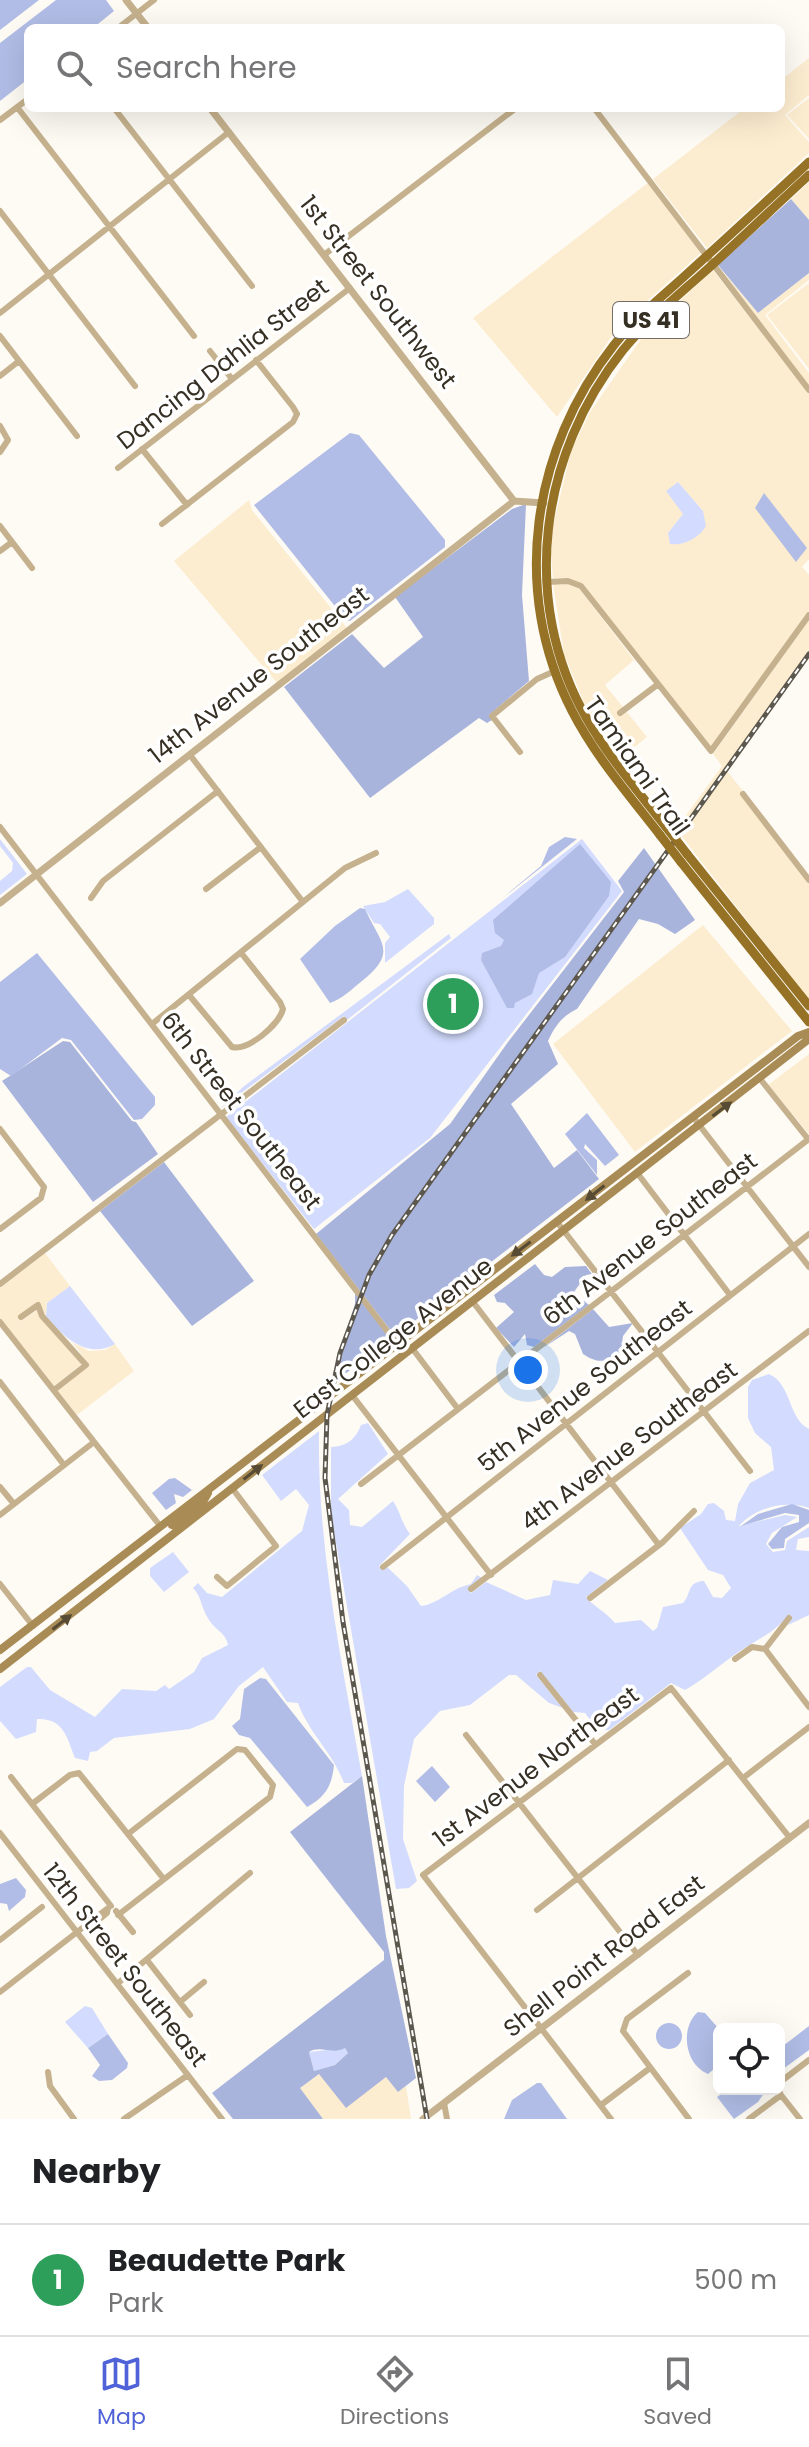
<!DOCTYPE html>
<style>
:root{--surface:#fff;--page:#f2f2f2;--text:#202124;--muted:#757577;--line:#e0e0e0;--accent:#5062d7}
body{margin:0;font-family:Poppins,sans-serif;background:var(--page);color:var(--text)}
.controls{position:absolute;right:24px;bottom:24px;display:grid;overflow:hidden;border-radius:12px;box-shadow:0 8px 32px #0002}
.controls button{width:72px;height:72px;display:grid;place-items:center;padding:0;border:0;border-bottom:2px solid var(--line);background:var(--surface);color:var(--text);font:40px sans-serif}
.you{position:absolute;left:528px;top:1370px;width:28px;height:28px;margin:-20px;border:6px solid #fff;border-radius:50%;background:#1a73e8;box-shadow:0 0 0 12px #1a73e833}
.badge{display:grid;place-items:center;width:52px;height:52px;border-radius:50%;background:var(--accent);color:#fff;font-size:26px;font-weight:700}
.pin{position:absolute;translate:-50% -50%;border:4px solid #fff;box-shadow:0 2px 8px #0006}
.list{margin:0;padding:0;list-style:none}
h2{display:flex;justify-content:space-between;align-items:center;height:104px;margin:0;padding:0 32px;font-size:34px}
h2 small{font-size:26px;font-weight:400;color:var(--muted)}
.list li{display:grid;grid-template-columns:52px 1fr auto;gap:24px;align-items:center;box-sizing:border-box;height:112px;padding:0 32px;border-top:2px solid var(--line)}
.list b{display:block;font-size:30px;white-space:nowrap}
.list p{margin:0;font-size:26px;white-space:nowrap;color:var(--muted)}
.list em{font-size:26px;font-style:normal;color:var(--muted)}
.icon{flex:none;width:44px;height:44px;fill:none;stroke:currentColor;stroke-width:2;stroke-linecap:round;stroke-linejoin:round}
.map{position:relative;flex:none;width:809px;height:2119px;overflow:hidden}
.search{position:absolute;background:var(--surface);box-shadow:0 8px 32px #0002;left:24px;right:24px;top:24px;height:88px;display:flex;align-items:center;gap:20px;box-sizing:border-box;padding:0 28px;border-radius:12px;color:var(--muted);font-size:30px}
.sheet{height:216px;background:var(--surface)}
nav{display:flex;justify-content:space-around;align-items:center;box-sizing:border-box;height:112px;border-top:2px solid var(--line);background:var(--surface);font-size:22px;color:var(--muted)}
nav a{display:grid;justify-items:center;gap:4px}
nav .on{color:var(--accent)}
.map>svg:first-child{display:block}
.built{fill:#fdedd0;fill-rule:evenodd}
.green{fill:#d3dcfe}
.forest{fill:#a9b4dd;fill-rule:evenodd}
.water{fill:#b1bde6}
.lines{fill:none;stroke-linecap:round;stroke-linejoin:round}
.minor{stroke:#c5b18d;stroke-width:6}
.tertiary{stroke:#c5b18d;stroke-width:7}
.secondary{stroke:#a98c55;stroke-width:8}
.primary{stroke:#957225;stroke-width:9}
.rail-casing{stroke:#5d584e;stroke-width:5}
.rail{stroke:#fff;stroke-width:2;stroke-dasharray:6;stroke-linecap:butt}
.primary-bridge{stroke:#957225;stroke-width:9}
.oneway{fill:#584b33}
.labels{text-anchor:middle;stroke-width:7;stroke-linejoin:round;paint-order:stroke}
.shield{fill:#fff;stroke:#726d66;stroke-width:2}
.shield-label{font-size:22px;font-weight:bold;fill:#352f24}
.street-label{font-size:24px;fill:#352f24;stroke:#fff}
</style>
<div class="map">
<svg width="809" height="2119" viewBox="0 0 809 2119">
<rect width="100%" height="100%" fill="#fefbf5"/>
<path class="built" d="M809 58V95L785 115 809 142V153L707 248 653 179 745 108H781V80Z
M809 98V139L787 115Z
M649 182 703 251 618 327 557 417 473 318Z
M809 182V220L791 199Z
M718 265 758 313 809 273V280L765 315 809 373V386Z
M713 270 809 394V559L802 567 809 575V610L711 747 583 585 569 578H553L551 553 553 526 571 451 590 412 646 332ZM678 482 703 511 668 533 683 514Z
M809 283V369L767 315Z
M249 500 252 510 347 628 277 683 174 561Z
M568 583 579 588 634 660 605 685 623 707 617 712 620 716 627 712 647 737 621 758 585 705 564 654 553 584Z
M809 620V657L727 771 743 791 740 794 809 884V1000L676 829 722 766 713 754Z
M703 925 792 1031 635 1152 553 1044Z
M809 1054V1134L768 1085Z
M45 1253 70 1286 47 1303 46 1316 36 1303 18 1317 21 1321 37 1310 82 1364 54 1386 0 1318V1288Z
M72 1342 89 1351 105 1350 115 1344 134 1371 77 1415 57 1391 88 1363Z
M319 2074 387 2077 398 2092 406 2086 411 2119H323L299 2088Z"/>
<path class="green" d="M678 482 703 511 706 526C699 538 684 546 670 544L668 533 683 514 666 491Z
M0 839 27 874 0 895V881L12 871 13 863 0 846Z
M582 839 622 891 430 1138 314 1229 226 1117Z
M408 889 434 918V924L385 963V943L390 937 380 924 374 923 363 906 385 902Z
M449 934 451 938 347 1020 344 1016 220 1109 243 1087Z
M70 1286 115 1344C88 1360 63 1337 46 1316L47 1303Z
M769 1374C792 1384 788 1419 809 1429V1508C786 1500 755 1507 739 1526L785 1515 797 1517 772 1533 766 1544 773 1552 785 1550 787 1541 809 1527V1537L798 1539 796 1550 809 1551V1615L788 1625 792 1618 788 1615C777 1630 764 1636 748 1646 726 1659 708 1677 685 1690L671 1683 609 1730 597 1729 585 1713 573 1712 540 1671 536 1675 563 1708 549 1703 516 1675H509L470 1705 440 1711 414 1739 404 1786 403 1839 417 1881 409 1888 396 1889 331 1514V1447C347 1446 355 1440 361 1425L368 1423 388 1454 338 1499 349 1510 350 1525 362 1527 393 1501C400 1511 402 1524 410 1534L379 1566 383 1570 387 1567 407 1586 421 1606C439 1604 451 1588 471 1584L477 1575 482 1578 468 1588 471 1593 486 1582 526 1600 550 1595 553 1580 578 1584 590 1571 608 1580 586 1597C592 1605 606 1612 615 1623L641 1620 653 1631 657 1628 663 1607 683 1603C692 1594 686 1582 704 1581L713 1597 722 1598 731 1588 723 1575 708 1570 680 1528 701 1514 708 1504 714 1503 724 1511 726 1520 735 1521 738 1504 750 1483 774 1470 771 1447 755 1433 748 1418V1387L752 1380Z
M319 1431C317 1548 342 1662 362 1776L352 1783H344C333 1753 308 1732 298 1703L287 1702 263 1667 239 1686 214 1719 190 1729 114 1738 97 1751 90 1752 88 1761 75 1758C67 1738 64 1718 37 1719L36 1732 16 1739 0 1721V1687L27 1667H31L50 1690 95 1717 122 1689 156 1691 165 1685 169 1689 194 1672 202 1658 228 1645C226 1632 214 1630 208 1618 201 1608 202 1597 193 1588L198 1583 207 1593 222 1597 302 1531 309 1505 296 1489 281 1501 262 1475Z
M173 1552 189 1572 164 1592 150 1576V1568Z
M85 2006 92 2008 108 2034 88 2048 65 2022Z
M345 2048 348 2053 335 2065 314 2071 309 2052Z"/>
<path class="forest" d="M791 199 809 220V273L758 313 718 265Z
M526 504 522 595 529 681 489 715 492 720 487 723 479 718 370 798 284 687 352 634 384 668 423 637 395 597 512 509Z
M644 848 695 920 675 934 658 924 639 919 577 1009C562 1016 555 1026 548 1041L558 1064 511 1104 554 1168 577 1150 599 1179 395 1336 316 1234 450 1124 508 1042 624 892 618 881Z
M63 1041 70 1042 132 1121 136 1122 158 1154 93 1202 2 1081Z
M164 1162 254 1281 192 1326 100 1211Z
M535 1264 544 1275 552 1277 565 1267 586 1266 592 1274 586 1275 567 1302 579 1307 584 1301 589 1305 534 1347 527 1345 525 1334 514 1347 496 1328 514 1312 505 1303 497 1302 494 1295Z
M355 1293 391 1339 329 1386 355 1304Z
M593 1309 609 1327 633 1323 623 1336 621 1351C607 1363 598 1364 583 1354L575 1334 569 1331 543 1348Z
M362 1776 386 1936 416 2078 398 2092 386 2077 346 2108 319 2074 300 2088 323 2119H233L212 2093 384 1960V1952L290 1832ZM345 2048 348 2053 335 2065 314 2071 309 2052C321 2045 332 2055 345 2048Z"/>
<path class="water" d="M0 0H39L0 30Z
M56 0H106L114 11 93 28H28V79L0 101V43Z
M350 433 359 435 445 540V547L350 621 346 620 254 505Z
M764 493 807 548 796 562 755 508Z
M565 837 577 839 500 900 541 866 549 847Z
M580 844 611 882 609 896 565 957 539 973 532 994 515 1003 514 1008H507L481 960 482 953 501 946 504 940 495 933 493 920Z
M360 908 365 909C381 944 398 952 362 981 352 989 342 999 330 1003L300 959 335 926Z
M37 953 155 1097V1105L142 1119 134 1120 71 1040 62 1038 11 1076 0 1069V982Z
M587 1113 619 1155 605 1166 585 1144 584 1148 597 1160V1175L565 1134Z
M175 1478 192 1490 183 1497 174 1494 176 1503 166 1510 152 1493 169 1479Z
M792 1504 809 1510V1523L785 1539 784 1548 772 1549 768 1544 782 1527 799 1522V1515L785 1513 741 1526 758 1514Z
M260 1678 266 1679 334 1765C332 1785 326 1797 307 1807L250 1738 239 1735 232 1726 240 1719 244 1689Z
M432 1766 450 1787 435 1802 416 1781Z
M16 1878 26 1890 25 1897 9 1911 7 1904 0 1903V1884Z
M698 2012 705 2013 719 2029V2065L708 2074C684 2064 680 2027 698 2012Z
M656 2036a13 13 0 1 1 26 0a13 13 0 1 1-26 0Z
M809 2026V2050L779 2072V2049Z
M108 2034 128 2063 127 2068 112 2080 99 2081 92 2076 100 2065 88 2048Z
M537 2083H541L567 2119H504L512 2100Z
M728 2089H767L758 2102 734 2119 717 2097Z"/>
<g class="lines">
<path class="minor" d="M118 28 154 0
M17 107 194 336
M114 108 252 286
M594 108 809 390
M0 120 28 99
M0 211 135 386
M324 255 516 108
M0 313 229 132
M0 336 77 436
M210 351 232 379
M0 376 19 361
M0 426 8 440 0 452
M142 449 187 505
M118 468 350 288
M162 524 293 422 297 414 293 407 256 360
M0 526 32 568
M0 551 12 542
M547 582 568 581 581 586 711 751 809 615
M620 713 657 685
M520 752 492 716 537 679 555 671
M190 755 303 902
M743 794 809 880
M0 827 398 1345 412 1348 458 1409
M206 889 261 847
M91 898 103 881 218 791
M189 995 232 1047C248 1051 279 1025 283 1009L280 1002 242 954
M152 1024 345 868 376 853
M761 1080 808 1139
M693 1117 809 1267
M0 1129 44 1187 41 1198 0 1229
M638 1174 730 1295
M557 1222 750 1471
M0 1284 344 1020
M473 1302 659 1545
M21 1317 38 1305 42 1316 86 1365 54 1390
M0 1322 161 1527
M0 1382 64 1465
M352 1395 491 1575
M361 1484 809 1139
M0 1487 14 1504
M0 1515 94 1442
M383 1567 809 1234
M217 1577 227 1586 276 1546 232 1488
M0 1584 33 1626
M471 1589 809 1331
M590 1598 663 1542 694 1511
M765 1649 809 1707
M735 1659 752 1647 765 1649 789 1618
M540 1675 595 1744
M466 1735 638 1955
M11 1777 111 1906
M743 1778 809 1727
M32 1804 70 1775 79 1773 163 1878
M0 1833 222 2119
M537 1910 729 1760
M116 1911 133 1932
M118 1915 270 1797 273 1785 245 1750 237 1749 128 1834
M0 1940 42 1907
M147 1960 190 2015
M688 1973 627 2019 623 2031 689 2119
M117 1984 250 1873
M0 1992 108 1908 107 1913 89 1928 84 1927
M180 2002 204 1982
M48 2072 50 2086 74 2119
M779 2083 809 2060
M781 2095 800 2119
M444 2103 447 2119
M601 2105 650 2068
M124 2119 188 2075
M611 2119 423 1875 671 1688 790 1838
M749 2119 781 2095 778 2089"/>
<path class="tertiary" d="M126 0 148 28
M210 108 514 501
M0 903 514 501 544 503
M423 2119 809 1823"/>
<path class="secondary" d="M181 1528 172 1525 203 1502 208 1493
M0 1650 798 1036 809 1032
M0 1669 809 1039"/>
<path class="primary" d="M666 827C639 792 609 758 587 719 519 601 540 454 623 350 646 322 675 298 702 274 738 242 773 208 809 175
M660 835C629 795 595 756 572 711 510 591 532 449 614 345 635 318 663 296 688 273 729 236 769 199 809 162
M687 854 809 1006
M681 862 809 1022"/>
<defs>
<path id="rail" d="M427 2119 343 1622 325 1478 327 1415 340 1353 369 1275 392 1235 809 654"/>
</defs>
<use href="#rail" class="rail-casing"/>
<use href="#rail" class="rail"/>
<path class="primary-bridge" d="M666 827 687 854
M660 835 681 862"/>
</g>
<defs><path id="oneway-solid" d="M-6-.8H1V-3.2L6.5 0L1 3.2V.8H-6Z" transform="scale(2)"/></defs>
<g class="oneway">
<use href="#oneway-solid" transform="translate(722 1109) rotate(-37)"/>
<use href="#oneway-solid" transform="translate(595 1193) rotate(142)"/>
<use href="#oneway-solid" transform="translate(521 1249) rotate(143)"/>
<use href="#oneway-solid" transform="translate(253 1472) rotate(-38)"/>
<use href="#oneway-solid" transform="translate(62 1622) rotate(-38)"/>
</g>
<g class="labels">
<rect class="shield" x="613" y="302" width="76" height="36" rx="6"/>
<g class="shield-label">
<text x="651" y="328">US 41</text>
</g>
<g class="street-label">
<text transform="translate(378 292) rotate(52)" y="8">1st Street Southwest</text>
<text transform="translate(223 364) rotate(-38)" y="8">Dancing Dahlia Street</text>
<text transform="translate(259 675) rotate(-38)" y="8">14th Avenue Southeast</text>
<text transform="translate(637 766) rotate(55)" y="8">Tamiami Trail</text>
<text transform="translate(241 1111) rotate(52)" y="8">6th Street Southeast</text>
<text transform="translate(650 1239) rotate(-38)" y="8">6th Avenue Southeast</text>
<text transform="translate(393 1338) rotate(-38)" y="8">East College Avenue</text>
<text transform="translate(585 1386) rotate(-38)" y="8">5th Avenue Southeast</text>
<text transform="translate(629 1446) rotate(-37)" y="8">4th Avenue Southeast</text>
<text transform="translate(536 1767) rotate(-37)" y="8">1st Avenue Northeast</text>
<text transform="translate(604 1956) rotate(-38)" y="8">Shell Point Road East</text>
<text transform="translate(125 1965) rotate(52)" y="8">12th Street Southeast</text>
</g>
</g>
</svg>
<div class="controls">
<button><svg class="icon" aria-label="locate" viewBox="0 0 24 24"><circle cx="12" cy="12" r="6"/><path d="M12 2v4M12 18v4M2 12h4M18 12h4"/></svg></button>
</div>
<div class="you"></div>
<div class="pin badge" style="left:453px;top:1004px;background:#2e9e5b">1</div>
<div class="search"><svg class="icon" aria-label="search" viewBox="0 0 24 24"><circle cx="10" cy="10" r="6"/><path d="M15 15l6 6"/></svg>Search here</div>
</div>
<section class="sheet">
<h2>Nearby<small></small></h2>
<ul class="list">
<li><span class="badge" style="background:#2e9e5b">1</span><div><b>Beaudette Park</b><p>Park</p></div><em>500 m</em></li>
</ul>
</section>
<nav>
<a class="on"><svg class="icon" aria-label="map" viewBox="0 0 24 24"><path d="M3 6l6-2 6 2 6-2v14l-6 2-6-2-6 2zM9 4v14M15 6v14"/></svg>Map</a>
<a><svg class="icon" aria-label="directions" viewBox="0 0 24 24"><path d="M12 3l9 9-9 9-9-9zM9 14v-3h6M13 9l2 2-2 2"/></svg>Directions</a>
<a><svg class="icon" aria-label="saved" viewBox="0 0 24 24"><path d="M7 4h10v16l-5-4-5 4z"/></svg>Saved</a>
</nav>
